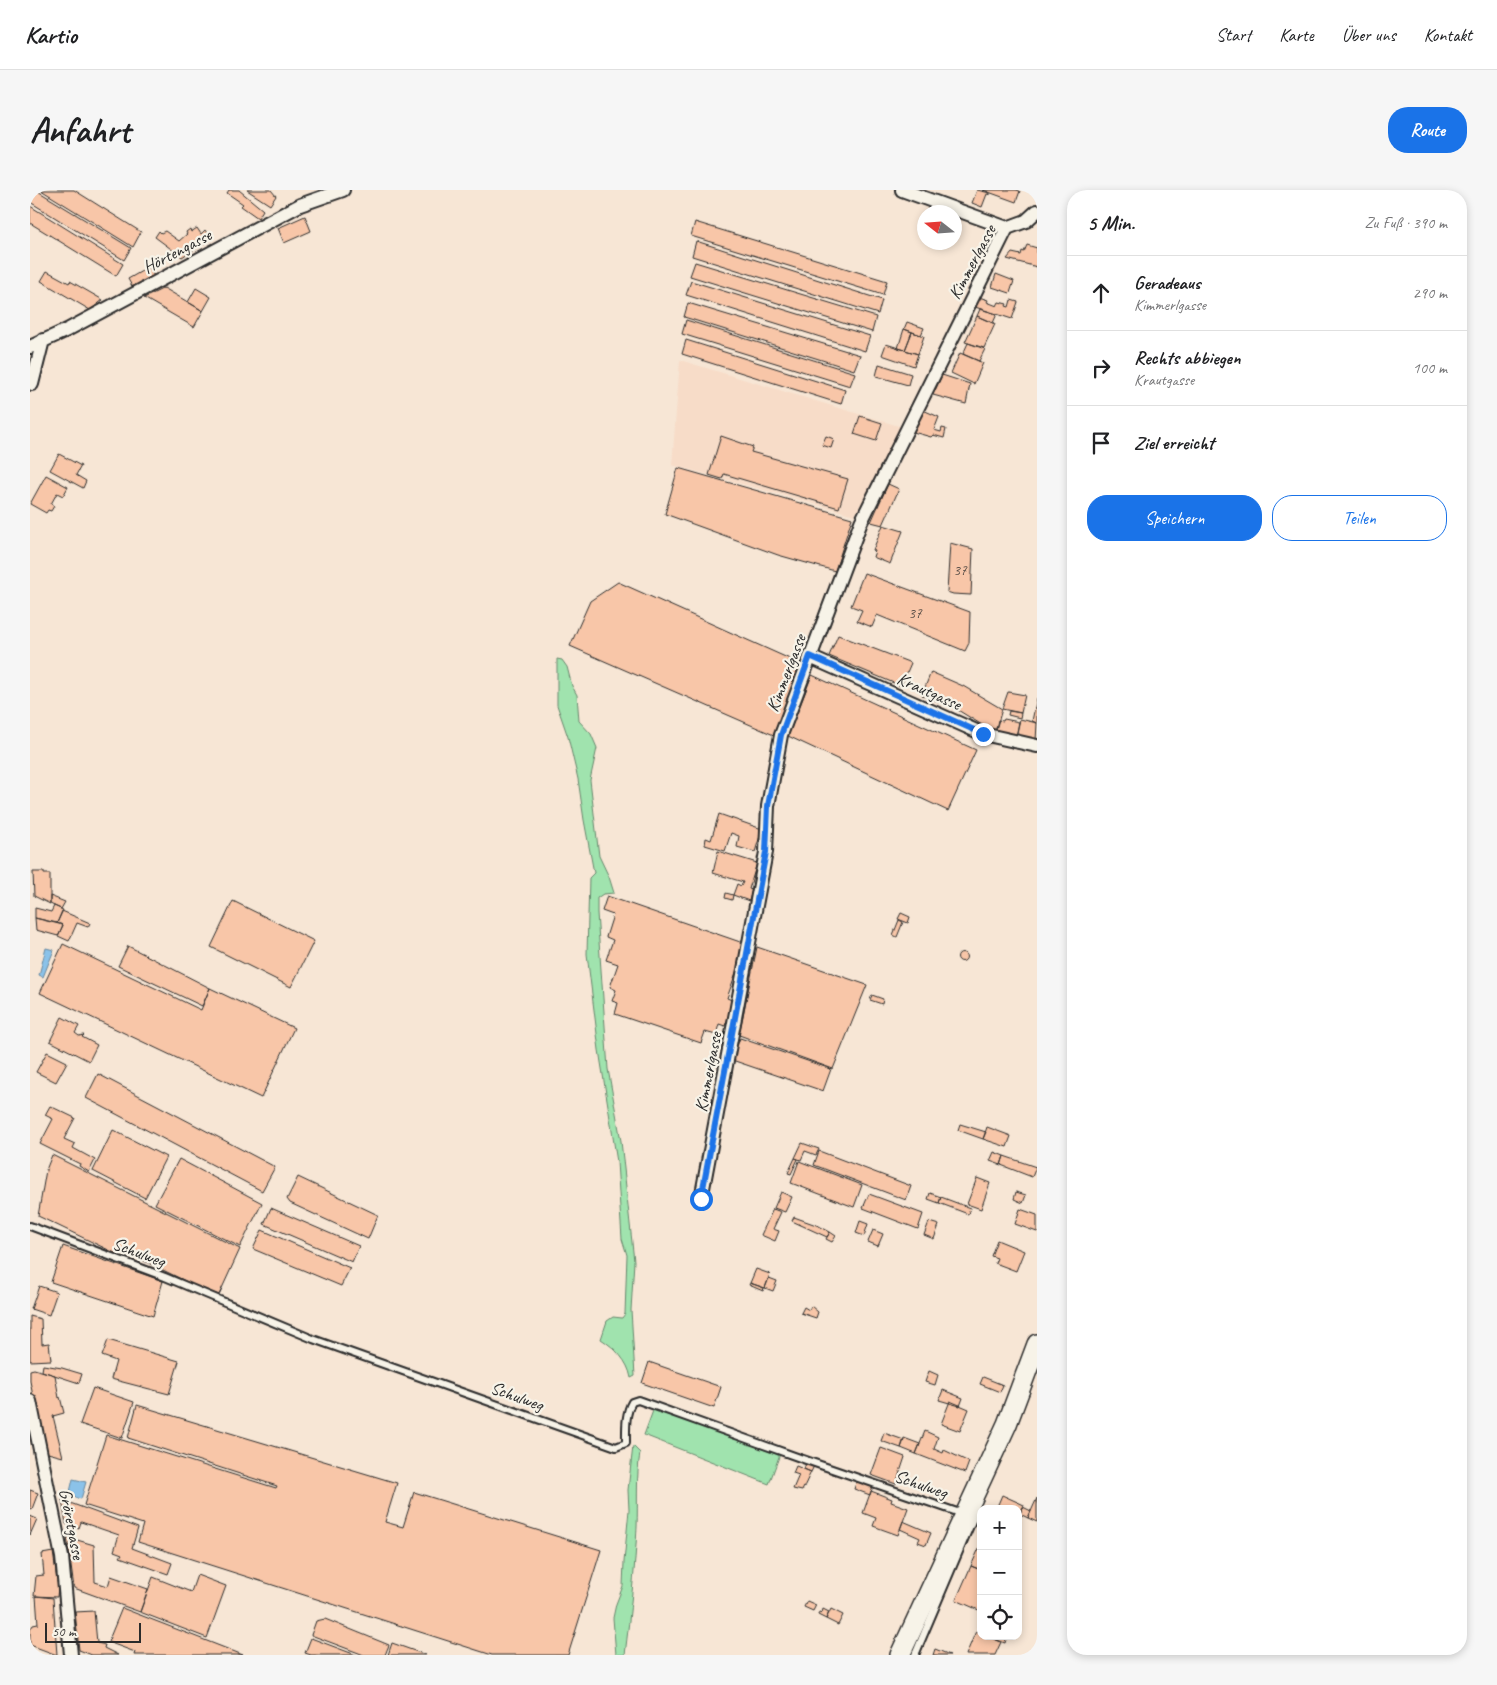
<!DOCTYPE html>
<html lang="de">
<meta charset="utf-8">
<style>
:root{--surface:#fff;--page:#f6f6f6;--text:#202124;--muted:#757577;--line:#e0e0e0;--accent:#1a73e8}
body{margin:0;font-family:Caveat,sans-serif;background:var(--page);color:var(--text)}
.controls{position:absolute;right:15px;bottom:15px;display:grid;overflow:hidden;border-radius:10px;box-shadow:0 2px 8px #0003}
.controls button{width:45px;height:45px;display:grid;place-items:center;padding:0;border:0;border-bottom:1px solid var(--line);background:var(--surface);color:var(--text);font:25px sans-serif}
.compass{position:absolute;left:887px;top:15px;width:45px;height:45px;border-radius:50%;background:var(--surface);box-shadow:0 2px 8px #0003;rotate:287deg}
.scale{position:absolute;left:15px;bottom:12px;width:96px;box-sizing:border-box;padding-left:5px;border:2px solid #2b2b2b;border-top:0;font-size:14px;line-height:18px;white-space:nowrap;color:#2b2b2b;-webkit-text-stroke:4px #f7f3e8;paint-order:stroke}
.stop{position:absolute;width:15px;height:15px;margin:-11px;border:4px solid #1a73e8;border-radius:50%;background:#fff}
.stop.end{background:#1a73e8;border-color:#fff;box-shadow:0 1px 5px #0008}
.list{margin:0;padding:0;list-style:none}
h2{display:flex;justify-content:space-between;align-items:center;height:65px;margin:0;padding:0 20px;font-size:21px}
h2 small{font-size:16px;font-weight:400;color:var(--muted)}
.list li{display:grid;grid-template-columns:32px 1fr auto;gap:15px;align-items:center;box-sizing:border-box;height:75px;padding:0 20px;border-top:1px solid var(--line)}
.list b{display:block;font-size:19px;white-space:nowrap}
.list p{margin:0;font-size:16px;white-space:nowrap;color:var(--muted)}
.list em{font-size:16px;font-style:normal;color:var(--muted)}
.actions{display:flex;gap:10px;padding:15px 20px}
.actions a{flex:1;padding:11px 0;border:1px solid var(--accent);border-radius:20px;text-align:center;font-size:18px;color:var(--accent)}
.actions .main{background:var(--accent);color:#fff}
.icon{flex:none;width:28px;height:28px;fill:none;stroke:currentColor;stroke-width:2;stroke-linecap:round;stroke-linejoin:round}
.map{position:relative;flex:none;width:1007px;height:1465px;overflow:hidden;border-radius:20px}
header{display:flex;align-items:center;gap:30px;box-sizing:border-box;height:70px;padding:0 25px;background:var(--surface);border-bottom:1px solid var(--line)}
header strong{font-size:24px}
nav{display:flex;gap:28px;margin-inline-start:auto;font-size:18px}
.intro{display:flex;align-items:center;justify-content:space-between;box-sizing:border-box;height:120px;padding:0 30px}
h1{margin:0;font-size:35px}
.button{padding:12px 22px;border-radius:20px;background:var(--accent);color:#fff;font-size:18px;font-weight:700}
main{display:flex;gap:30px;padding:0 30px}
aside{flex:1;background:var(--surface);border-radius:20px;box-shadow:0 2px 8px #0003}
.map>svg:first-child{display:block}
.built{fill:#f7dcc8}
.green{fill:#a0e3ae;stroke:#66876c}
.water{fill:#8bc2e9;stroke:#65869d}
.building{fill:#f8c6a8;stroke:#2b2b2b}
.lines{fill:none;stroke-linecap:round;stroke-linejoin:round}
.service-casing{stroke:#2b2b2b;stroke-width:10}
.minor-casing{stroke:#2b2b2b;stroke-width:16}
.secondary-casing{stroke:#2b2b2b;stroke-width:22}
.service{stroke:#f7f3e8;stroke-width:6}
.minor{stroke:#f7f3e8;stroke-width:12}
.secondary{stroke:#f7f3e8;stroke-width:19}
.route{stroke:#1a73e8;stroke-width:6}
.labels{text-anchor:middle;stroke-width:4.5;stroke-linejoin:round;paint-order:stroke}
.number-label{font-size:15px;fill:#5e524a}
.street-label{font-size:18px;fill:#2b2b2b;stroke:#f7f3e8}
</style>
<header>
<strong>Kartio</strong>
<nav><a>Start</a><a>Karte</a><a>Über uns</a><a>Kontakt</a></nav>
</header>
<div class="intro"><h1>Anfahrt</h1><a class="button">Route</a></div>
<main>
<div class="map">
<svg width="1007" height="1465" viewBox="0 0 1007 1465">
<rect width="100%" height="100%" fill="#f7e6d5"/>
<filter id="ink" filterUnits="userSpaceOnUse"><feTurbulence type="fractalNoise" baseFrequency=".02" numOctaves="2"/><feDisplacementMap in="SourceGraphic" scale="10" xChannelSelector="R" yChannelSelector="G"/><feConvolveMatrix kernelMatrix="1 2 1 2 8 2 1 2 1" color-interpolation-filters="sRGB"/></filter>
<g filter="url(#ink)">
<path class="built" d="M650 170 872 237 859 265 825 325 642 275Z"/>
<path class="green" d="M527 469 532 470 537 477 542 496 547 505 549 531 561 544 567 558 560 590 569 666 579 687 584 703 573 704 567 708V723L578 879 591 951 604 1071 601 1120 605 1186 601 1188C598 1171 585 1158 571 1149L577 1131 583 1127 592 1128 595 1124 597 1065 592 1049 587 972 569 860 557 764 559 688 564 683 554 630 548 589 538 547 527 515Z
M624 1218 750 1264 739 1294 614 1245Z
M603 1256 610 1263C606 1289 608 1311 607 1337 605 1380 600 1423 595 1465H586L583 1428 586 1414 593 1396 594 1372 599 1320 598 1300Z"/>
<path class="water" d="M16 758 24 760 13 787 9 785Z
M43 1289 56 1292 51 1309 39 1306Z"/>
<path class="building" d="M0 0H6L101 58 94 70 0 12Z
M11 0H44L111 42 103 57Z
M199 0H209L233 20 228 28 211 16 213 14 197 3Z
M217 0H241L246 6 240 15Z
M947 0 960 3V5L957 4 952 17 942 13Z
M953 0H986L990 1 986 12Z
M0 16 93 74 86 86 0 33Z
M275 26 281 41 254 53 248 38Z
M665 32 857 91 853 105 661 46Z
M167 38 171 44 175 40 181 49 152 67 125 47 129 41 131 43 135 41 149 51 157 44 156 42 160 39 161 42Z
M666 51 852 110 848 124 662 66Z
M997 55 1007 58V77L977 69 982 63 991 65 992 61 994 62Z
M665 72 846 127 842 142 660 86Z
M119 77 124 86 103 98 98 89Z
M17 81 39 93 40 91 73 110 60 120 11 91Z
M966 84 984 91 980 103 962 97Z
M661 91 840 146 835 161 656 105Z
M134 98 173 121 164 137 114 108Z
M166 98 181 107 173 121 158 112Z
M946 106 958 110 957 112 967 116 969 112 977 114 976 116 979 117 981 110 988 112 982 129 942 116Z
M658 113 830 165 824 180 654 127Z
M950 119 967 124 963 133 947 126Z
M947 126 965 134 954 158 935 152Z
M656 130 825 183 820 196 652 144Z
M877 132 894 138 891 145 874 139Z
M874 139 882 142 875 160 868 158Z
M882 142 894 146 888 164 875 160Z
M656 150 815 200 811 214 652 164Z
M938 153 955 159 949 171 933 164Z
M856 154 888 164 884 176 852 165Z
M930 163 953 173 944 194 921 183Z
M849 174 881 184 878 195 846 186Z
M912 185 940 194 936 214 903 205Z
M893 220 909 227 904 240 911 242 912 238 916 239 914 248 903 245 901 247 883 242Z
M830 226 852 233 846 251 824 244Z
M691 246 723 257 721 262 818 289 809 318 694 284 692 289 679 285Z
M796 246 804 249 801 258 792 255Z
M29 264 51 276 46 285 56 291 53 298 20 280Z
M648 278 822 328 805 381 748 365 635 324Z
M16 285 38 297 33 306 27 303 21 314 24 316 21 321 18 320 16 323 0 314Z
M858 294 869 299 853 335 841 332Z
M853 335 873 341 860 374 843 367 845 361 843 360Z
M920 353 943 359 941 405 923 404 917 402Z
M834 383 940 422 939 453 935 461 847 425 842 437 827 431 832 420 821 416Z
M588 392 771 474 746 546 540 456 560 411Z
M808 445 881 473 871 496 799 466Z
M901 482 933 496 972 519 965 543 923 517 892 505Z
M782 485 946 560 918 621 758 546Z
M978 502 995 505 991 523 972 519Z
M1007 508V533L1002 531Z
M979 521 991 523 990 528 978 525Z
M974 529 989 532 986 547 965 543 968 530 973 531Z
M990 529 1007 533 1006 551 986 547Z
M689 624 732 639 725 662 707 657 709 646 701 643 695 661 675 655 676 648 681 650Z
M688 661 727 673 719 699 722 700 719 711 703 705 707 694 711 696 713 692 683 683Z
M3 682H14V684H20V714L4 706Z
M696 703 703 705 702 710 695 708Z
M20 706 35 712 31 719 20 714Z
M577 706 716 754 697 808 704 811 695 836 689 834 686 845 675 842 671 853 585 824 588 813 582 811 586 800 580 797 588 774 576 770 583 750 576 747 583 725 572 721Z
M203 711 284 751 261 797 181 757Z
M24 716 33 720 27 733 5 728V718L21 722Z
M32 721 60 733 58 737 47 733 39 751 28 746 33 735 27 733Z
M871 723 880 727 878 733 868 729Z
M5 728 33 735 28 746 6 740Z
M869 730 873 732 867 747 863 745Z
M33 754 171 820 180 798 264 838 231 908 10 803Z
M98 756 180 798 172 816 88 776Z
M727 757 837 795 803 879 709 845Z
M927.5 767a4.5 4.5 0 1 1 9 0a4.5 4.5 0 1 1-9 0Z
M842 805 853 809 852 814 840 810Z
M32 827 49 836 45 843 49 846 54 845 52 847 67 855 59 871 20 851Z
M710 848 801 879 793 901 702 870Z
M17 862 37 872 26 892 6 882Z
M68 884 245 977 232 1001 56 908Z
M20 916 45 928 34 949 45 954 43 958 65 970 59 982 49 976 50 974 10 954 23 929 15 925Z
M930 934 956 942 953 949 928 940Z
M957 937 981 946 977 957 953 949Z
M83 940 136 967 115 1008 63 981Z
M772 953 789 959 786 965 775 961 771 970 765 968Z
M789 961 881 996 876 1010 784 975Z
M964 962 974 966 971 975 960 971Z
M22 965 210 1059 188 1107 92 1060 89 1065 8 1026 16 980Z
M974 966 1006 977 1002 987 971 975Z
M765 968 768 969 761 984 758 983Z
M149 969 232 1013 210 1057 125 1014Z
M769 971 832 995 824 1017 761 993Z
M268 987 348 1025 338 1049 260 1013 257 1009Z
M947 988 960 993 951 1019 937 1014Z
M751 1002 762 1007 755 1022 744 1018Z
M986 1002 996 1005 993 1013 984 1009Z
M900 1003 911 1007 909 1013 898 1009Z
M839 1004 893 1024 888 1039 833 1018Z
M911 1007 940 1018 938 1024 909 1013Z
M241 1018 329 1056 322 1072 234 1034Z
M743 1019 751 1022 743 1039 749 1041 745 1051 731 1045Z
M990 1019 1007 1025V1042L985 1034Z
M764 1027 789 1036 800 1042 797 1047 762 1031Z
M830 1031 838 1034 834 1046 826 1043Z
M899 1032 909 1035 904 1049 894 1045Z
M232 1040 320 1078 311 1096 223 1059Z
M843 1040 853 1044 848 1056 838 1052Z
M800 1042 806 1046 802 1052 796 1049Z
M967 1050 994 1061 986 1081 965 1073 967 1068 961 1066Z
M33 1056 133 1091 123 1126 21 1092Z
M726 1079 740 1084 735 1098 720 1093Z
M739 1088 747 1091 743 1101 735 1098Z
M720 1093 734 1098 733 1101 719 1095Z
M9 1096 27 1102 19 1125 1 1119Z
M781 1116 788 1122 786 1128 771 1123 774 1117 779 1120Z
M0 1126 11 1129 12 1154 19 1153 21 1170 0 1171Z
M78 1150 149 1171 139 1204 81 1189 86 1171 72 1166Z
M619 1172 691 1197 684 1218 612 1193Z
M13 1175 32 1178 52 1184 49 1193 12 1181Z
M4 1179 25 1185 29 1208 30 1207 34 1223 23 1226 33 1267 14 1262 0 1191V1180Z
M899 1181 908 1185 905 1195 895 1192Z
M953 1187 973 1195 970 1202 950 1194Z
M63 1198 104 1212 92 1248 50 1234Z
M913 1200 933 1208 930 1216 909 1210Z
M920 1211 939 1219 930 1241 911 1234Z
M107 1215 367 1293 355 1332 373 1337 384 1302 571 1360 538 1465H462L108 1352 113 1334 54 1315 76 1245 246 1298 247 1296 98 1248Z
M895 1241 908 1247 904 1259 913 1263 914 1260 939 1272 935 1283 886 1264Z
M854 1243 874 1250 871 1258 851 1251Z
M874 1248 890 1254 886 1264 871 1258Z
M851 1258 875 1267 866 1294 841 1285Z
M776 1273 784 1276 781 1282 774 1279Z
M766 1276 781 1282 772 1301 763 1299 769 1285 763 1283Z
M827 1290 843 1296 840 1305 824 1299Z
M0 1300 8 1303 2 1319 0 1318Z
M841 1301 862 1309 861 1312 878 1318 868 1345 843 1336 846 1328 833 1323Z
M972 1305 994 1315 988 1328V1319H966Z
M1007 1308V1332L998 1328Z
M32 1310 108 1338 102 1358 142 1373 138 1384 90 1367 92 1364 84 1361 89 1345 51 1332 49 1338 36 1334Z
M993 1317 1001 1321 998 1328 990 1324Z
M0 1326 7 1329 0 1345Z
M873 1331 901 1343 896 1355 888 1352 890 1348 870 1339Z
M37 1347 64 1355 65 1392 78 1396 81 1386 118 1399 110 1422 44 1398Z
M951 1354V1380L941 1376Z
M23 1362 28 1397 27 1407 4 1406 6 1386 14 1385 12 1364Z
M941 1376 951 1380V1421L926 1410Z
M167 1385 196 1396 177 1448 110 1422 123 1387 161 1402Z
M6 1406 23 1408 27 1465 0 1455V1440L3 1435 8 1434Z
M777 1411 786 1415 783 1421 774 1417Z
M92 1418 213 1465H104L105 1462 78 1452Z
M793 1419 799 1422 796 1429 788 1425 789 1422 792 1423Z
M801 1419 813 1425 808 1435 796 1429Z
M64 1421 67 1453 75 1455 74 1458 88 1465H62L49 1460 45 1422Z
M295 1429 359 1455 355 1465H334L281 1445 286 1431Z
M946 1441 951 1443V1446H957L971 1452 965 1465H936Z
M957 1446H977L975 1453Z
M281 1448 326 1465H281L275 1463Z
M362 1453 396 1465H358Z
M905 1459 920 1465H903Z"/>
<g class="lines">
<defs>
<path id="service" d="M0 1036 135 1087 283 1149 586 1257 596 1253C596 1239 595 1224 602 1212L608 1210 770 1268 933 1324
M885 1465 945 1324"/>
<path id="minor" d="M872 0 977 38
M0 157 37 140 270 15 313 0
M2 194 13 150
M780 467 953 544 1007 556
M671 1009 736 662 738 616 751 545 831 332 977 38 996 31 1007 21
M0 1211 32 1367 41 1465"/>
<path id="secondary" d="M870 1465 977 1234 1007 1154"/>
</defs>
<use href="#service" class="service-casing"/>
<use href="#minor" class="minor-casing"/>
<use href="#secondary" class="secondary-casing"/>
<use href="#service" class="service"/>
<use href="#minor" class="minor"/>
<use href="#secondary" class="secondary"/>
</g>
</g>
<g class="lines" filter="url(#ink)">
<path class="route" d="M671 1009 736 662 738 616 751 545 780 466 953 544"/>
</g>
<g class="labels">
<g class="number-label">
<text x="930" y="385">37</text>
<text x="885" y="428">37</text>
</g>
<g class="street-label">
<text transform="translate(147 61) rotate(-28)" y="6">Hörtengasse</text>
<text transform="translate(942 72) rotate(-62)" y="6">Kimmerlgasse</text>
<text transform="translate(756 483) rotate(-69)" y="6">Kimmerlgasse</text>
<text transform="translate(899 501) rotate(24)" y="6">Krautgasse</text>
<text transform="translate(678 882) rotate(-79)" y="6">Kimmerlgasse</text>
<text transform="translate(109 1062) rotate(21)" y="6">Schulweg</text>
<text transform="translate(487 1206) rotate(20)" y="6">Schulweg</text>
<text transform="translate(891 1294) rotate(19)" y="6">Schulweg</text>
<text transform="translate(42 1334) rotate(79)" y="6">Gröretgasse</text>
</g>
</g>
</svg>
<div class="controls">
<button>+</button>
<button>−</button>
<button><svg class="icon" aria-label="locate" viewBox="0 0 24 24"><circle cx="12" cy="12" r="6"/><path d="M12 2v4M12 18v4M2 12h4M18 12h4"/></svg></button>
</div>
<svg class="compass" viewBox="-18 -18 36 36"><path d="M0-13l5 13h-10z" fill="#e53935"/><path d="M0 13l5-13h-10z" fill="#757577"/></svg>
<div class="scale">50 m</div>
<div class="stop" style="left:671px;top:1009px"></div>
<div class="stop end" style="left:953px;top:544px"></div>
</div>
<aside>
<h2>5 Min.<small>Zu Fuß · 390 m</small></h2>
<ul class="list">
<li><svg class="icon" aria-label="ahead" viewBox="0 0 24 24"><path d="M12 20V5M6 11l6-6 6 6"/></svg><div><b>Geradeaus</b><p>Kimmerlgasse</p></div><em>290 m</em></li>
<li><svg class="icon" aria-label="right" viewBox="0 0 24 24"><path d="M7 20v-9h11M14 6l5 5-5 5"/></svg><div><b>Rechts abbiegen</b><p>Krautgasse</p></div><em>100 m</em></li>
<li><svg class="icon" aria-label="arrive" viewBox="0 0 24 24"><path d="M6 21V4h12l-3 4 3 4H6"/></svg><div><b>Ziel erreicht</b></div></li>
</ul>
<div class="actions"><a class="main">Speichern</a><a>Teilen</a></div>
</aside>
</main>
